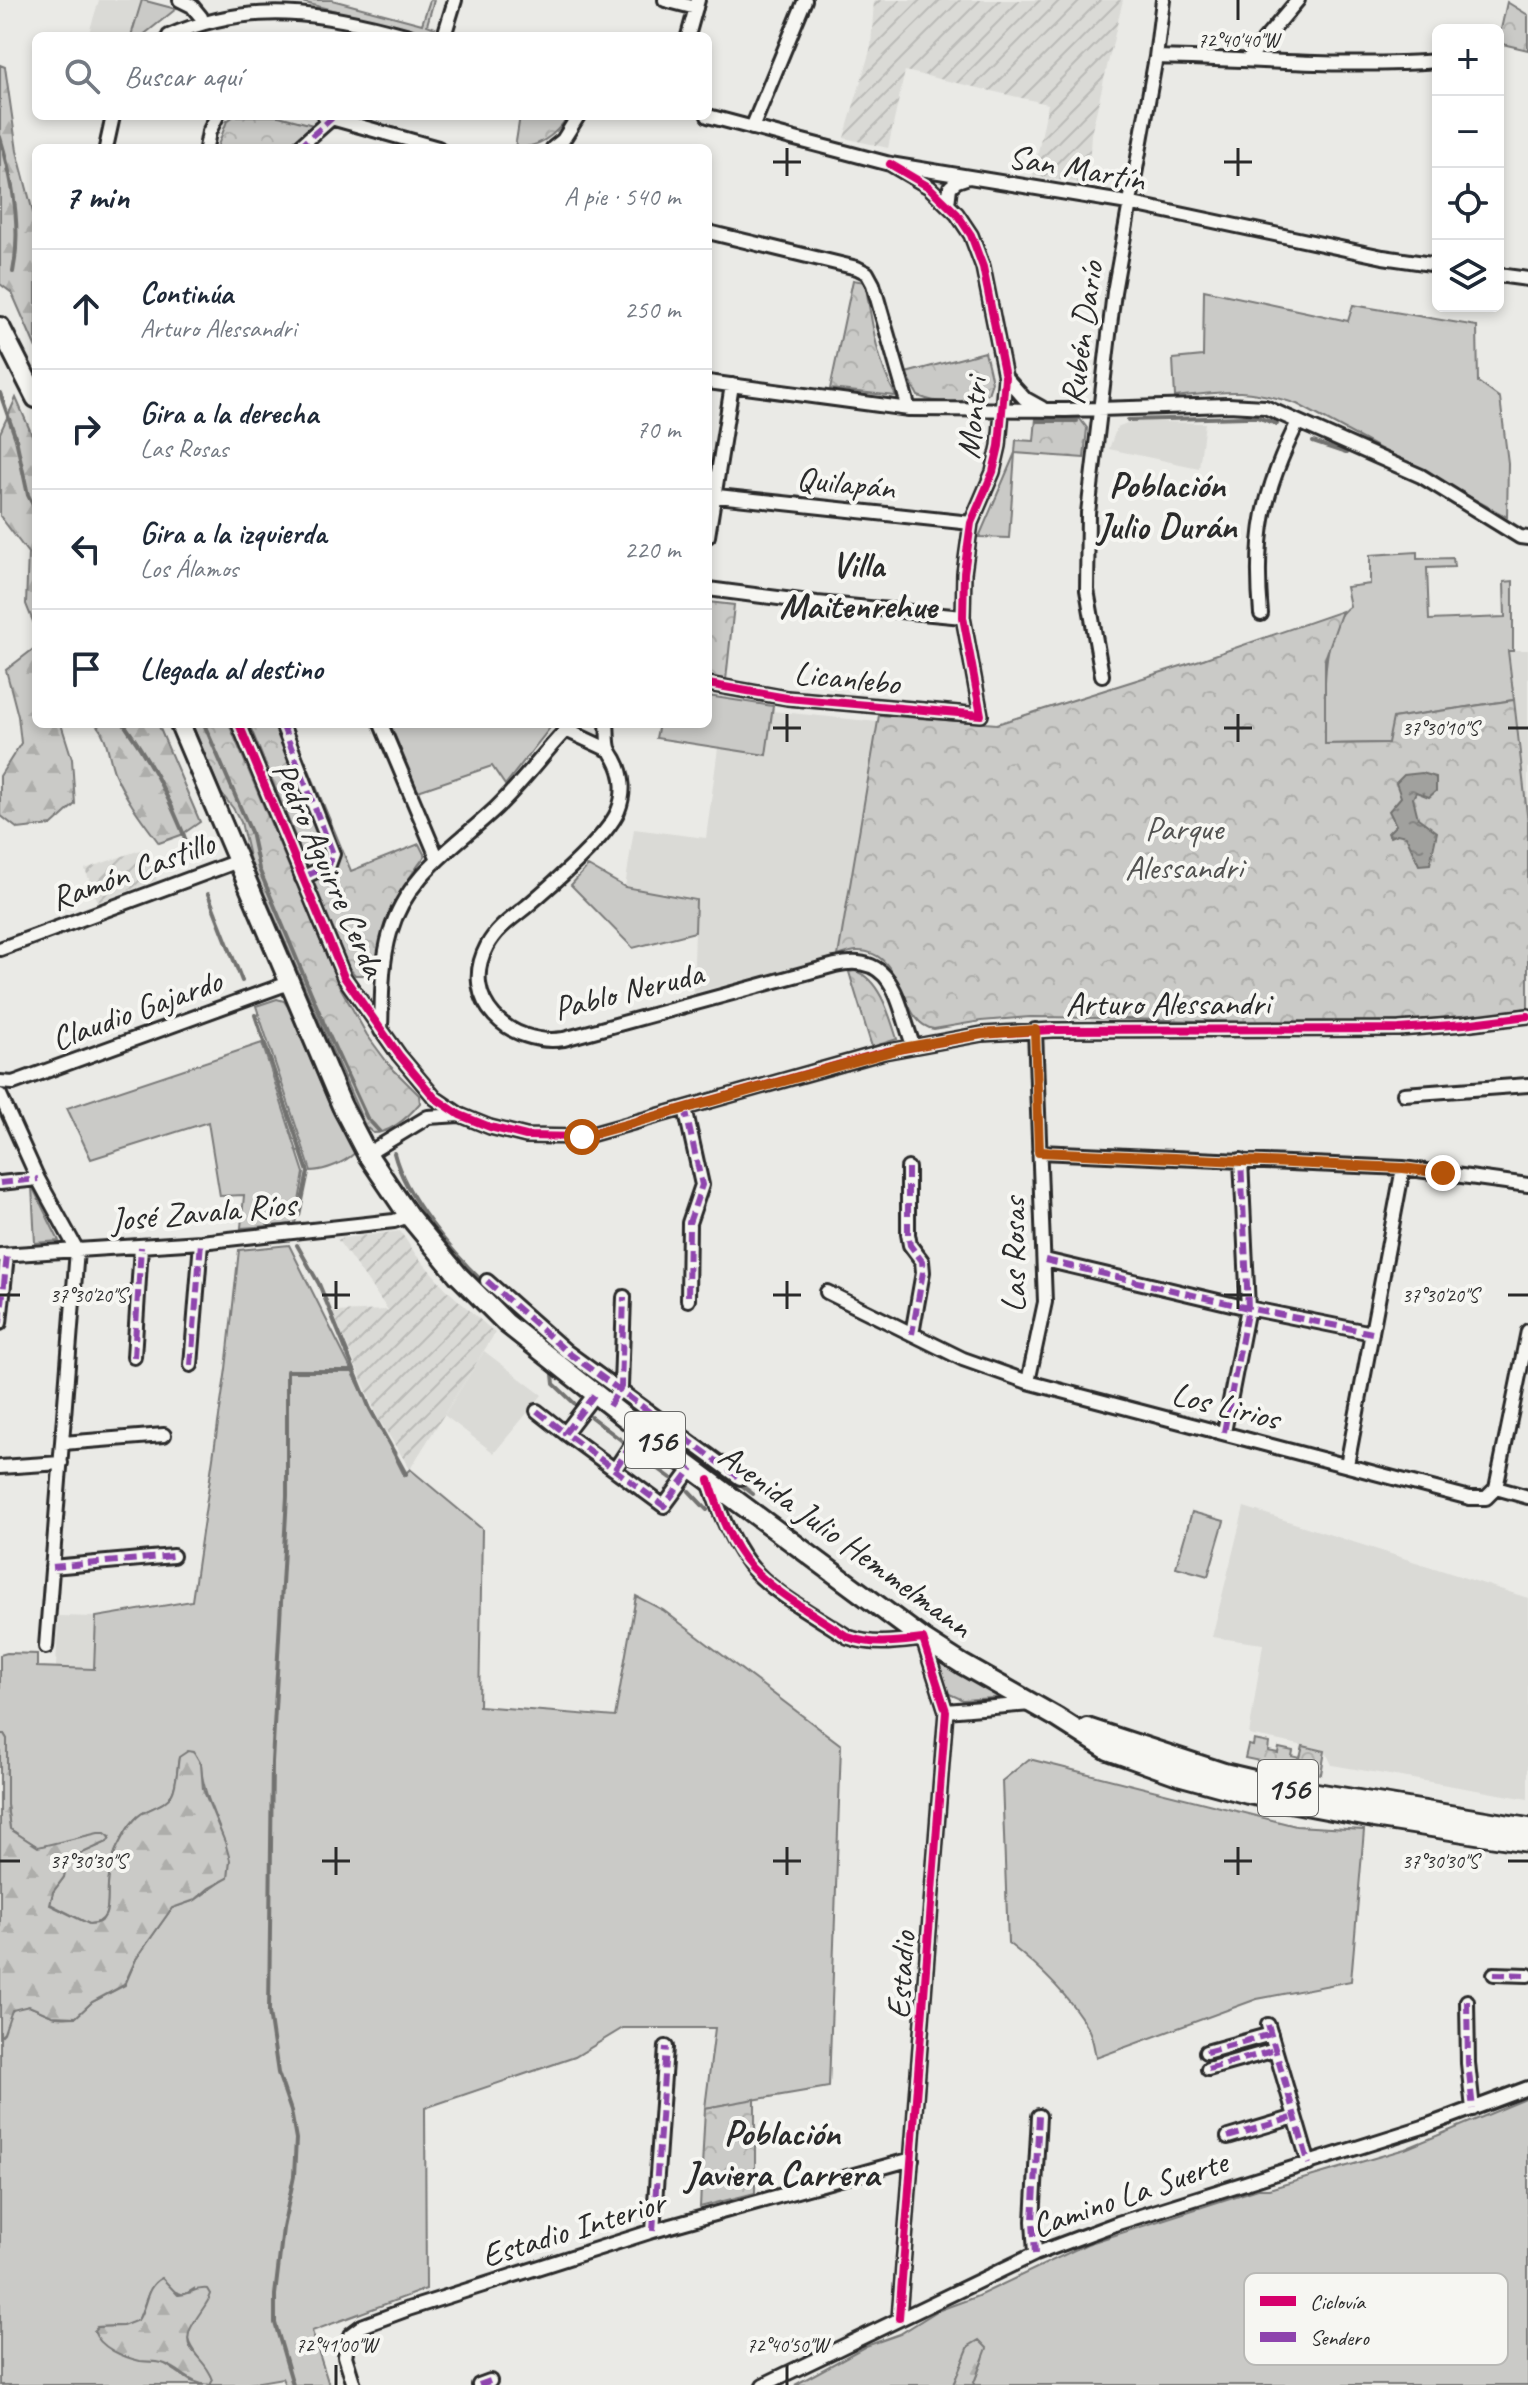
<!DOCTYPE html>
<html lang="es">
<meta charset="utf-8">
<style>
:root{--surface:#fff;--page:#f2f2f3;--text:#1f2937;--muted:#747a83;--line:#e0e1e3}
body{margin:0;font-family:Caveat,sans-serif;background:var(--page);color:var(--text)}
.controls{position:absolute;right:24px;top:24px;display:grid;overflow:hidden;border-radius:12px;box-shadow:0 4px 12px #0003}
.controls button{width:72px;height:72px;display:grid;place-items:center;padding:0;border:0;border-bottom:2px solid var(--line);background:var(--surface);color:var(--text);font:40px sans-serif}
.stop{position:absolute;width:24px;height:24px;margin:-18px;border:6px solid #b45309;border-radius:50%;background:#fff}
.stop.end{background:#b45309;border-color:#fff;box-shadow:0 2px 8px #0008}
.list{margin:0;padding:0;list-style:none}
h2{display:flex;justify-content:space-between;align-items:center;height:104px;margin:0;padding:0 32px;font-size:34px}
h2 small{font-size:26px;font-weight:400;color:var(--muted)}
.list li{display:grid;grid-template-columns:52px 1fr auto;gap:24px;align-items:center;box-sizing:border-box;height:120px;padding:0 32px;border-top:2px solid var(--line)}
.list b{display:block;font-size:30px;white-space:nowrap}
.list p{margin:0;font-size:26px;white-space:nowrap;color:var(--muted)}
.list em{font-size:26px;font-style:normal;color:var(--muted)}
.icon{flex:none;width:44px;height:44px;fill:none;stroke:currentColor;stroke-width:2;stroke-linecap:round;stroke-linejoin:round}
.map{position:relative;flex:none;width:1528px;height:2385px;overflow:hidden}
.search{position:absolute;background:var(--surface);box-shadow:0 4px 12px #0003;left:32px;top:32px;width:680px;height:88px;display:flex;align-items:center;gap:20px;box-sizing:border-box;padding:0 28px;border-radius:12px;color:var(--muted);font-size:30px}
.panel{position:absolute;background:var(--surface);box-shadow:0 4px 12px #0003;left:32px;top:144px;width:680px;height:584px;border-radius:12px}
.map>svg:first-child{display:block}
.built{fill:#dadad6}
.industrial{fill:url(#industrial-furrows)}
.grass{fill:#cacac7;stroke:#7a7a79;stroke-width:2}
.forest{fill:url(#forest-firs);stroke:#7a7a79;stroke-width:2}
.park{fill:url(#park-crowns);stroke:#7a7a79;stroke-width:2}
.water{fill:url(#water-ripples);stroke:#727270;stroke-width:2}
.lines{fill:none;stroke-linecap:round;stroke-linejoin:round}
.stream{stroke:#727270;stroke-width:4}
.minor-casing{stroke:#2b2b2b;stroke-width:18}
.highway-casing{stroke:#2b2b2b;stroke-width:24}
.minor{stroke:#f6f6f2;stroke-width:12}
.highway{stroke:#f6f6f2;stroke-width:18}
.quiet{stroke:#8e44ad;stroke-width:6;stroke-dasharray:12 6;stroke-linecap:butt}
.cycleway-casing{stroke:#f6f6f2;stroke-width:13}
.cycleway{stroke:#d6006c;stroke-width:8}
.route{stroke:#b45309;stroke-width:10}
.ticks{fill:none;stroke:#2b2b2b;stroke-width:3}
.labels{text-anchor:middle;stroke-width:8;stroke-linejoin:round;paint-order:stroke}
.shield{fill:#f6f6f2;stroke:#686867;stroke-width:2}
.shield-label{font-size:32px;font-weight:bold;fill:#2b2b2b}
.street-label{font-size:34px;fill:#2b2b2b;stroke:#f6f6f2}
.park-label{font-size:34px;fill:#535352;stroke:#f6f6f2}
.neighbourhood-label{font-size:36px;font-weight:bold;fill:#2b2b2b;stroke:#f6f6f2}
.key{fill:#f6f6f2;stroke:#b9b9b6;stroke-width:2}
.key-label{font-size:22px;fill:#2b2b2b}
.ticks-label{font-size:20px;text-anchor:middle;fill:#2b2b2b;stroke:#f6f6f2;stroke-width:8;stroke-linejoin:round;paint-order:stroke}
</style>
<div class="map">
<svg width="1528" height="2385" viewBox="0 0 1528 2385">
<defs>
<pattern id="industrial-furrows" width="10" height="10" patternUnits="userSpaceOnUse" patternTransform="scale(2)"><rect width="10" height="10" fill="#dadad6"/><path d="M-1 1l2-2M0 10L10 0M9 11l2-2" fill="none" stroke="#bbbbb8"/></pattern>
<pattern id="forest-firs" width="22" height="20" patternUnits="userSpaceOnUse" patternTransform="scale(2)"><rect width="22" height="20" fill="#cacac7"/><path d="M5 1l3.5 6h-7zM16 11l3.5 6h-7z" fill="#aeaeab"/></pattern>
<pattern id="park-crowns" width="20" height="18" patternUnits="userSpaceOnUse" patternTransform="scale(2)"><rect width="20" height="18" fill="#cacac7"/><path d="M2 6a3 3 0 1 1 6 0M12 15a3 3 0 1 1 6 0" fill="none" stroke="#aeaeab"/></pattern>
<pattern id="water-ripples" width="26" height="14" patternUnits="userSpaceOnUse" patternTransform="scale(2)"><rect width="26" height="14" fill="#a1a19e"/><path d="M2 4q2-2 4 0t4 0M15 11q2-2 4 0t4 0" fill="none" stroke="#838381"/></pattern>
</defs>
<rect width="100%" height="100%" fill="#eaeae6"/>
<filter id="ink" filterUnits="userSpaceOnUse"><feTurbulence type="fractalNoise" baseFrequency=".0125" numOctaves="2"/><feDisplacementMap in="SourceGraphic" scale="16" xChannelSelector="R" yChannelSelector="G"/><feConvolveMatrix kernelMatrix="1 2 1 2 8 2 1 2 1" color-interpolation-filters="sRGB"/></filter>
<g filter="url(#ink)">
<path class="built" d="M99 0H142L131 36H88Z
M1132 421 1205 423 1199 468 1109 449 1117 427Z
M1508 650H1528V823L1521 749Z
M772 711 878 722 838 956 693 993 696 900 625 887 634 829 706 838 718 748 766 755Z
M484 1351 542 1395 494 1453 444 1415Z
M1244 1507 1528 1598V1799L1332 1765 1325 1750 1249 1735 1263 1644 1212 1637Z
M58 1616 96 1617 95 1669 56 1668Z"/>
<path class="industrial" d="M874 0H1123L1091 134 1088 184 1033 176 1048 104 905 71 888 148 844 138 871 47Z
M146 848 157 880 98 902 85 869Z
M400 1231 416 1255 448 1291 495 1333 410 1469 378 1418 333 1312 388 1310 337 1239Z"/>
<path class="grass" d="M142 0 176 9 142 36H131Z
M294 0H332L422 24 430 0H434L427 25 435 28 428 35Z
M1204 290 1348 321 1353 305 1477 326 1478 382 1500 398 1508 463 1507 517 1297 404C1246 387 1227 391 1175 397L1173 359 1203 356Z
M1015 453 1009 538 979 537Z
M1417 552V559L1453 558 1454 567 1427 568 1429 620 1505 617 1504 582 1513 581V651H1508L1514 700 1394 718 1389 743 1324 744C1325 711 1319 625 1350 606L1346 587 1370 584V555Z
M708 696 773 706 766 755 656 738 659 724H708Z
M390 724H553L505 785 492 766 418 791Z
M588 866 625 887 696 900 695 932 633 948 571 885Z
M277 999 284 1001 288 1007 334 1115 356 1152C344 1163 327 1170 311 1171L256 1006Z
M262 1043 304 1173 295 1224 241 1228 244 1195 220 1196 208 1122 91 1159 67 1108Z
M32 1186 59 1241 35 1243Z
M289 1245 404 1475 410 1469 482 1529 479 1706 615 1717 636 1596 663 1610 841 1745 829 2087 705 2108 715 2028H623L575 2057 425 2108 426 2289 312 2331 329 2385H285L282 2378 242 2385H210L212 2380C207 2365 191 2353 188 2339L194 2289 184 2295 173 2291 149 2292 138 2321 123 2326 98 2327 142 2361 162 2362 191 2381 204 2385H0V2037C7 2030 6 2015 14 2009 28 1999 42 2015 56 2017 62 2018 69 2017 76 2017L92 2002 125 1985 136 1959 172 1908 195 1900 228 1877C232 1837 202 1804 201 1764L179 1758C177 1768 177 1785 172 1794 165 1806 151 1807 141 1814 130 1821 122 1838 116 1850 112 1860 109 1875 108 1886 107 1902 112 1924 89 1924L50 1904 53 1892 64 1877 66 1860 107 1842 110 1837 38 1847 10 1829 7 1805V1739L4 1734H0V1655L7 1653 37 1654V1667L94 1669 96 1617 192 1601 226 1369 239 1250Z
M1192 1512 1224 1521 1208 1576 1176 1567Z
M932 1657 1008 1697 963 1700 945 1692Z
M1029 1759 1296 1826 1364 1830 1351 1981 1257 1999 1096 2058C1094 2048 1093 2036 1087 2027 1068 1994 1038 1966 1008 1943L1002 1781Z
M1528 2098V2385H973L983 2359 964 2360 953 2385H795L866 2346 900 2334 937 2311 978 2296 1087 2244 1258 2189H1269L1405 2149Z"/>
<path class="forest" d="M0 65 5 67 17 151 36 224V348L12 293 0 284Z
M16 398 36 444V629L26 604 28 553 0 516V433Z
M36 647V724H61L72 759 75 804 52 825 18 829 0 815V776L21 743 18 716 6 670Z
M96 724H158L200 822 181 835 159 843C142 820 125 798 114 772 108 755 108 738 96 724Z
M0 1734H4L7 1739V1805L10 1829 38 1847 98 1833H105L110 1837 107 1842 67 1860 64 1877 53 1892 50 1905 89 1924C112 1924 107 1902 108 1886 109 1874 111 1860 116 1850 122 1838 130 1822 141 1814 151 1807 165 1806 172 1794 177 1785 177 1768 179 1757L188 1751 194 1752 201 1764 203 1789 225 1842 230 1860 228 1878 209 1888 195 1900 172 1908 136 1959 124 1985 92 2002 76 2017 52 2016 29 2006 12 2010 4 2033 0 2037Z
M162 2278 178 2295C189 2296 192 2287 208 2289L211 2294C206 2310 181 2330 190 2347 198 2359 208 2365 213 2380L210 2385C191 2385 182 2370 165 2364 157 2361 148 2362 140 2361 123 2357 100 2348 94 2331L98 2327 123 2326 138 2320C147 2307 145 2286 162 2278Z
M979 2340 987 2348 973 2385H953L969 2346Z"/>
<path class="park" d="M1507 2 1528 15V50L1498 43Z
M234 116H279L313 125 286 148H217L227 121Z
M520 116H568C556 135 538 148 515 148Z
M853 280 865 282C872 321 876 361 896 396L830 389Z
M985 352 992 382 988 394C963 403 943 406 918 396L906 373Z
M1036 418 1080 419 1087 428 1084 458 1015 453 1016 440 1034 441Z
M708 602 734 605 726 680 708 677Z
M1342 611 1325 659V744L1388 743 1393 718 1514 700 1528 823V1008C1364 1035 1196 1018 1030 1017L981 1021 934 1029C899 1025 906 950 857 951 851 951 844 954 838 956L879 715 997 724 1200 660Z
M192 724H229L339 985 367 1035 390 1066 419 1095 420 1103C409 1116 391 1133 373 1133L365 1126 250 861 241 822 233 808 221 793Z
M249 724H290L351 871 419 844 425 856C412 873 400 891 392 911 385 927 381 965 370 975H355L349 968Z
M855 971C880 979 890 1017 897 1039L872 1047 849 972Z
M1254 1740 1269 1743 1268 1751 1278 1753 1279 1748 1293 1751 1292 1756 1300 1758 1303 1746 1325 1751 1321 1774 1245 1758 1248 1745 1253 1746Z
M755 2099V2193L700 2207 705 2108Z"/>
<path class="water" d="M1422 773 1436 777V791L1429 797 1416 792 1413 798 1418 818 1437 832 1430 864 1419 865 1406 836 1397 834 1390 837 1388 833 1396 825 1389 811 1401 797 1396 783 1404 775Z"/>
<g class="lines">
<path class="stream" d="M0 137C13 180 22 227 13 272
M0 393 16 439 28 495 36 511
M1128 420 1246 417H1257L1277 424
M1037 421H1077
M1313 442 1346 453
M124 724C154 766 175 808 192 857
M204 724 251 832 259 869 327 1031 367 1118 379 1131
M208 894 242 981
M255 1015 308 1172 299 1215
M394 1153C405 1197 451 1251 483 1282
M297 1245 319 1284 370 1409 406 1474
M553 1374 554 1384 574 1403
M591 1417 621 1440
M638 1454 671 1478
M736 1481 753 1494
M689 1491 707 1510
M293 2385 275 2323V2295L283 2228 294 2176 296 2139 291 2111 278 2073 269 2012 272 1762 287 1496V1371H354"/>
<defs>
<path id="minor" d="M180 0 192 6 201 17
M665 0 696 8
M169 36C249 0 324 12 409 36
M444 36 455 0
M688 36 698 0
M1156 57C1250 59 1344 68 1438 61
M1249 58 1298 0
M324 116 438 148
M708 116 890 164 1128 203 1383 257 1438 265
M752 128 805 0
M106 148 113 116
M206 148 209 132 217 116
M298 148 332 118
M553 148 563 140 578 116
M948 204 950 187 957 181 966 178
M708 232 857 268 867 273 873 284 909 409
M1498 275 1528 279
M1005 377 1024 398 1042 408
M708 382 909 409 1066 410 1228 405 1265 407 1421 476 1520 537 1528 538
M708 495 971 523
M708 536 732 385
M708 589 817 603 963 617
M1261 614C1254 536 1263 492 1298 422
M1102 675 1087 590 1088 513 1114 292 1156 57 1163 0
M708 684 787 698 981 715 963 617 964 573 971 523 993 472 999 446 1005 377 983 267 971 235 957 214 929 187 890 164
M239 724 344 977 399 1055 435 1098 460 1115 490 1127 526 1136 582 1137 884 1052 982 1034 1053 1030 1399 1029 1464 1024 1528 1016
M282 724 333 854 329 865 302 878
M381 724 437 857
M607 724C608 731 607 741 609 748 610 751 613 756 615 759 624 775 625 794 618 811 606 839 549 887 526 907 511 919 496 929 487 946 458 1000 510 1047 564 1039L835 965C894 951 897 1001 913 1045
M566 730 609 750
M0 949 238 861
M381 1031C382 998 381 964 390 933 407 874 455 847 496 808 520 785 540 758 562 734L574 724
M0 1082 13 1083 289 983
M1404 1094 1528 1085
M0 1095 38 1179 77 1250 46 1647
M685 1108 702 1185 689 1223 688 1300
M1039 1152 1403 1168 1528 1185
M367 1154 428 1117 460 1115
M908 1168V1234L910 1245 922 1261 923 1272 912 1334
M0 1183 38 1179
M0 1255 201 1242 394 1221 409 1216
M1045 1260 1248 1308 1372 1333
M487 1281 566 1351 740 1478
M827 1292 963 1359 1028 1382 1470 1498H1486L1496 1488
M0 1323 7 1255
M134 1357 141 1247
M191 1365 201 1242
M1028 1382 1045 1302 1035 1030
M594 1395 565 1433 664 1506 692 1468
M615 1396 621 1387 624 1297
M537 1411 565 1433
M1224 1432 1248 1308 1241 1160
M63 1443 164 1435
M1347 1465 1403 1168
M0 1467 61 1463
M615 1469 641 1430
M709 1481C718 1510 730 1539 749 1564 771 1593 817 1616 848 1637 873 1646 897 1642 923 1639L946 1711 899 2318
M1496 1488 1528 1331
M1496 1488 1528 1497
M52 1567 173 1556
M946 1711 1031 1704
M1494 1974 1528 1975
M1467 2001 1468 2063 1473 2109
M1268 2025 1309 2164
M1206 2052 1271 2034
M1208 2069 1275 2050
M1228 2137 1295 2117
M653 2231 666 2047
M1035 2254 1033 2221 1039 2116
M354 2385 345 2356 350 2335 362 2326 408 2309 653 2231 912 2159
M479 2385 490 2381
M763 2385 1035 2254 1118 2223 1423 2127 1528 2088"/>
<path id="highway" d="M0 327 36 398
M180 724 342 1106 367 1154 409 1216 458 1275 506 1323 641 1430 923 1639 962 1664 1056 1717 1108 1750 1178 1775 1248 1794 1374 1818 1528 1842
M1087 1728 1224 1773 1292 1789 1528 1828"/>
</defs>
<use href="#minor" class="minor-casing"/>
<use href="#highway" class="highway-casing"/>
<use href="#minor" class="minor"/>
<use href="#highway" class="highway"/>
<path class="quiet" d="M298 148 332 118
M282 724 333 854 329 865 302 878
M685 1108 702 1185 689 1223 688 1300
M908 1168V1234L910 1245 922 1261 923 1272 912 1334
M0 1183 38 1179
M1045 1260 1248 1308 1372 1333
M487 1281 566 1351 740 1478
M0 1323 7 1255
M134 1357 141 1247
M191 1365 201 1242
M594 1395 565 1433 664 1506 692 1468
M609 1406 621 1387 624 1297
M537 1411 565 1433
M1224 1432 1248 1308 1241 1160
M615 1469 641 1430
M52 1567 173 1556
M1494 1974 1528 1975
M1467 2001 1468 2063 1473 2109
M1268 2025 1309 2164
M1206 2052 1271 2034
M1208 2069 1275 2050
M1228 2137 1295 2117
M653 2231 666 2047
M1035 2254 1033 2221 1039 2116
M479 2385 490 2381"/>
<defs>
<path id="cycleway" d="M708 684 787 698 981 715 963 617 964 573 971 523 993 472 999 446 1005 377 983 267 971 235 957 214 929 187 890 164
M239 724 344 977 399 1055 435 1098 460 1115 490 1127 526 1136 582 1137 884 1052 982 1034 1053 1030 1399 1029 1464 1024 1528 1016
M709 1480C719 1511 730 1545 752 1568 779 1596 816 1615 848 1637 873 1646 897 1642 923 1639L946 1711 899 2318"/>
</defs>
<use href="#cycleway" class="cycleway-casing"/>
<use href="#cycleway" class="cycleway"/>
</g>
</g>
<g class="lines" filter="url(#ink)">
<path class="route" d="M582 1137 903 1048 982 1034 1035 1030 1039 1152 1403 1168 1443 1173"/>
</g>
<path class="ticks" d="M1238 0V20M787 148V176M1238 148V176M773 162H801M1224 162H1252M787 714V742M1238 714V742M773 728H801M1224 728H1252M1508 728H1528M336 1281V1309M787 1281V1309M1238 1281V1309M0 1295H20M322 1295H350M773 1295H801M1224 1295H1252M1508 1295H1528M336 1847V1875M787 1847V1875M1238 1847V1875M0 1861H20M322 1861H350M773 1861H801M1224 1861H1252M1508 1861H1528M336 2365V2385M787 2365V2385"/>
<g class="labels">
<g class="shield">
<rect x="625" y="1412" width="60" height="56" rx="6"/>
<rect x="1258" y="1760" width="60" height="56" rx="6"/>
</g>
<g class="shield-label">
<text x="655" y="1451">156</text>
<text x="1288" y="1799">156</text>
</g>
<g class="street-label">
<text transform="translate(1077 167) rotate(10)" y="12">San Martín</text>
<text transform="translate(1081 333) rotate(-82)" y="12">Rubén Darío</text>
<text transform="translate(971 418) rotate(-84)" y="12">Montri</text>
<text transform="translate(846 482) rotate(6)" y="12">Quilapán</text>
<text transform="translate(847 677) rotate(6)" y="12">Licanlebo</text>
<text transform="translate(330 869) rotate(66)" y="12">Pedro Aguirre Cerda</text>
<text transform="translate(132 870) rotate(-20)" y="12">Ramón Castillo</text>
<text transform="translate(628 990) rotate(-14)" y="12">Pablo Neruda</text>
<text x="1168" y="1015">Arturo Alessandri</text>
<text transform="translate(136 1009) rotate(-20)" y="12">Claudio Gajardo</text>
<text transform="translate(203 1211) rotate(-5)" y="12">José Zavala Ríos</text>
<text transform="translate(1013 1255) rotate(-90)" y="12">Las Rosas</text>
<text transform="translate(1226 1405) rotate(14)" y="12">Los Lirios</text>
<text transform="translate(846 1540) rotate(36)" y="12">Avenida Julio Hemmelmann</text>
<text transform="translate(900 1975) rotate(-86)" y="12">Estadio</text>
<text transform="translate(1129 2193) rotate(-19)" y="12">Camino La Suerte</text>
<text transform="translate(573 2228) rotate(-17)" y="12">Estadio Interior</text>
</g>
<g class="park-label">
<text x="1184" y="840">Parque<tspan x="1184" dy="39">Alessandri</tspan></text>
</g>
<g class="neighbourhood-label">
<text x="1167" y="497">Población<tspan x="1167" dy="41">Julio Durán</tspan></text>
<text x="858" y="577">Villa<tspan x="858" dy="41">Maitenrehue</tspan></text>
<text x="782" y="2145">Población<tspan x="782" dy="41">Javiera Carrera</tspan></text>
</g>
</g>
<rect x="1244" y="2273" width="264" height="92" rx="12" class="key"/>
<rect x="1260" y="2296" width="36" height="10" fill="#d6006c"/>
<rect x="1260" y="2332" width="36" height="10" fill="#8e44ad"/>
<g class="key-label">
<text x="1310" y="2309">Ciclovía</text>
<text x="1310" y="2345">Sendero</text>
</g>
<g class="ticks-label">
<text x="1238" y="47">72°40'40"W</text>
<text x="1440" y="735">37°30'10"S</text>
<text x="88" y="1302">37°30'20"S</text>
<text x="1440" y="1302">37°30'20"S</text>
<text x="88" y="1868">37°30'30"S</text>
<text x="1440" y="1868">37°30'30"S</text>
<text x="336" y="2352">72°41'00"W</text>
<text x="787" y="2352">72°40'50"W</text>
</g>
</svg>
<div class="controls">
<button>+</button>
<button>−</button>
<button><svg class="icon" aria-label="locate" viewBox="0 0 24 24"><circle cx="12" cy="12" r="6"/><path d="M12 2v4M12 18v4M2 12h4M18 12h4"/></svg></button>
<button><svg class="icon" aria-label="layers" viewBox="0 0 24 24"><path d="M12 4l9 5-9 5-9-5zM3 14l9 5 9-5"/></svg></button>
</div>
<div class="stop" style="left:582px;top:1137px"></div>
<div class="stop end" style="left:1443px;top:1173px"></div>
<div class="search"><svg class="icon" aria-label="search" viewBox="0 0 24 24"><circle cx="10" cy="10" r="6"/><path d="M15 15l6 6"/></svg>Buscar aquí</div>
<section class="panel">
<h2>7 min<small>A pie · 540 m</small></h2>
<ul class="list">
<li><svg class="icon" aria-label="ahead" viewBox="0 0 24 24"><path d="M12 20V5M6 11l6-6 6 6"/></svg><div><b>Continúa</b><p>Arturo Alessandri</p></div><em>250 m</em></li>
<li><svg class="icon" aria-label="right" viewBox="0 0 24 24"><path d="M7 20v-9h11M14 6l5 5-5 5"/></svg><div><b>Gira a la derecha</b><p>Las Rosas</p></div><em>70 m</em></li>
<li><svg class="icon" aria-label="left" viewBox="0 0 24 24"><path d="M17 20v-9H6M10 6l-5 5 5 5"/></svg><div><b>Gira a la izquierda</b><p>Los Álamos</p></div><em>220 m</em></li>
<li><svg class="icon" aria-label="arrive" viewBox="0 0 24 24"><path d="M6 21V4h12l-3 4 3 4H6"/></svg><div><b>Llegada al destino</b></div></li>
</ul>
</section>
</div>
